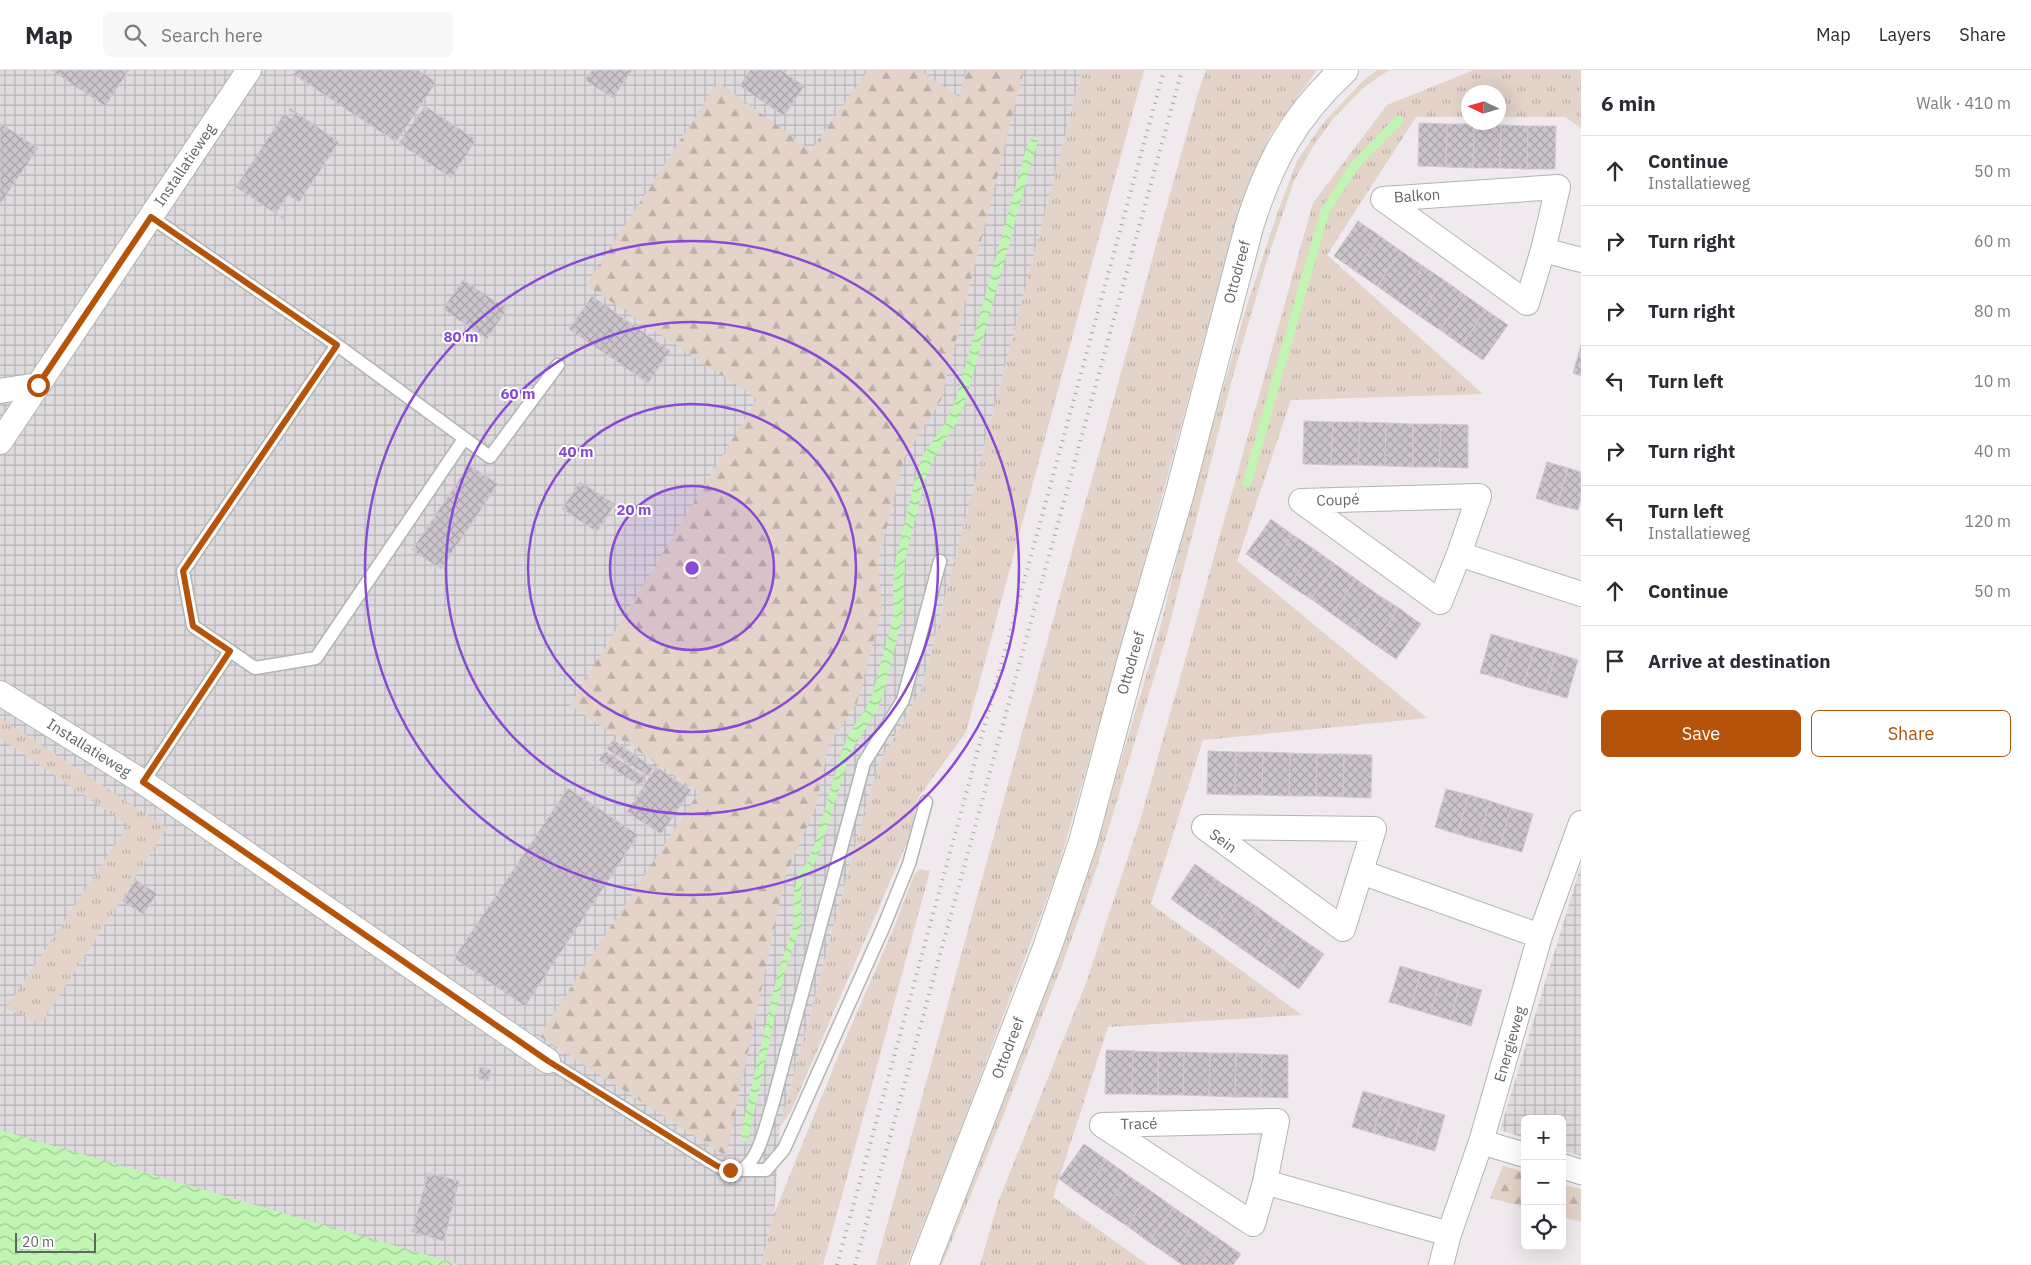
<!DOCTYPE html>
<meta charset="utf-8">
<style>
:root{--surface:#fff;--page:#f7f7f7;--text:#2b2b33;--muted:#7c7c81;--line:#e1e1e2;--accent:#b45309}
body{margin:0;font-family:"IBM Plex Sans",sans-serif;background:var(--page);color:var(--text)}
.controls{position:absolute;right:15px;bottom:15px;display:grid;overflow:hidden;border-radius:8px;box-shadow:0 5px 20px #0002}
.controls button{width:45px;height:45px;display:grid;place-items:center;padding:0;border:0;border-bottom:1px solid var(--line);background:var(--surface);color:var(--text);font:25px sans-serif}
.compass{position:absolute;left:1461px;top:15px;width:45px;height:45px;border-radius:50%;background:var(--surface);box-shadow:0 5px 20px #0002;rotate:274deg}
.scale{position:absolute;left:15px;bottom:12px;width:81px;box-sizing:border-box;padding-left:5px;border:2px solid #606660;border-top:0;font-size:14px;line-height:18px;white-space:nowrap;color:#606660;-webkit-text-stroke:4px #fff;paint-order:stroke}
.stop{position:absolute;width:15px;height:15px;margin:-11px;border:4px solid #b45309;border-radius:50%;background:#fff}
.stop.end{background:#b45309;border-color:#fff;box-shadow:0 1px 5px #0008}
.list{margin:0;padding:0;list-style:none}
h2{display:flex;justify-content:space-between;align-items:center;height:65px;margin:0;padding:0 20px;font-size:21px}
h2 small{font-size:16px;font-weight:400;color:var(--muted)}
.list li{display:grid;grid-template-columns:32px 1fr auto;gap:15px;align-items:center;box-sizing:border-box;height:70px;padding:0 20px;border-top:1px solid var(--line)}
.list b{display:block;font-size:19px;white-space:nowrap}
.list p{margin:0;font-size:16px;white-space:nowrap;color:var(--muted)}
.list em{font-size:16px;font-style:normal;color:var(--muted)}
.actions{display:flex;gap:10px;padding:15px 20px}
.actions a{flex:1;padding:11px 0;border:1px solid var(--accent);border-radius:8px;text-align:center;font-size:18px;color:var(--accent)}
.actions .main{background:var(--accent);color:#fff}
.icon{flex:none;width:28px;height:28px;fill:none;stroke:currentColor;stroke-width:2;stroke-linecap:round;stroke-linejoin:round}
.map{position:relative;flex:none;width:1581px;height:1195px;overflow:hidden}
header{display:flex;align-items:center;gap:30px;box-sizing:border-box;height:70px;padding:0 25px;background:var(--surface);border-bottom:1px solid var(--line)}
header strong{font-size:24px}
nav{display:flex;gap:28px;margin-inline-start:auto;font-size:18px}
.search{width:350px;height:45px;background:var(--page);display:flex;align-items:center;gap:12px;box-sizing:border-box;padding:0 18px;border-radius:8px;color:var(--muted);font-size:19px}
main{display:flex}
aside{flex:1;background:var(--surface)}
.map>svg:first-child{display:block}
.industrial{fill:url(#industrial-grid)}
.grass{fill:url(#grass-tufts)}
.forest{fill:url(#forest-firs)}
.water{fill:url(#water-waves)}
.lines{fill:none;stroke-linecap:round;stroke-linejoin:round}
.stream{stroke:#c0f5b3;stroke-width:9}
.building{fill:url(#building-cross-hatch);stroke:#d4c7d3}
.lane-casing{stroke:#b1b6b1;stroke-width:15}
.street-casing{stroke:#b1b6b1;stroke-width:26}
.secondary-casing{stroke:#b2b9b2;stroke-width:30}
.lane{stroke:#fff;stroke-width:12}
.street{stroke:#fff;stroke-width:24}
.secondary{stroke:#fff;stroke-width:28}
.rail{stroke:#a1a3a1;stroke-width:4;stroke-dasharray:1 6;stroke-linecap:butt}
.route{stroke:#b45309;stroke-width:6}
.ring{fill:none;stroke:#884ad4;stroke-width:2.5}
.labels{text-anchor:middle;stroke-width:4;stroke-linejoin:round;paint-order:stroke}
.street-label{font-size:15px;fill:#606660;stroke:#fff}
.centre{fill:#884ad4;stroke:#fff;stroke-width:2.5}
.ring-label{font-size:15px;text-anchor:middle;font-weight:bold;fill:#884ad4;stroke:#fff;stroke-width:4;stroke-linejoin:round;paint-order:stroke}
</style>
<header>
<strong>Map</strong>
<div class="search"><svg class="icon" aria-label="search" viewBox="0 0 24 24"><circle cx="10" cy="10" r="6"/><path d="M15 15l6 6"/></svg>Search here</div>
<nav><a>Map</a><a>Layers</a><a>Share</a></nav>
</header>
<main>
<div class="map">
<svg width="1581" height="1195" viewBox="0 0 1581 1195">
<defs>
<pattern id="industrial-grid" width="8" height="8" patternUnits="userSpaceOnUse" patternTransform="scale(1.25)"><rect width="8" height="8" fill="#dfdade"/><path d="M0 4h8M4 0v8" fill="none" stroke="#b8b5b7"/></pattern>
<pattern id="grass-tufts" width="24" height="20" patternUnits="userSpaceOnUse" patternTransform="scale(1.25)"><rect width="24" height="20" fill="#e3d3c9"/><path d="M3 7l-1-3M5 7V3M7 7l1-3M15 17l-1-3M17 17v-4M19 17l1-3" fill="none" stroke="#bbafa7"/></pattern>
<pattern id="forest-firs" width="22" height="20" patternUnits="userSpaceOnUse" patternTransform="scale(1.25)"><rect width="22" height="20" fill="#e3d3c9"/><path d="M5 1l3.5 6h-7zM16 11l3.5 6h-7z" fill="#bbafa7"/></pattern>
<pattern id="water-waves" width="16" height="10" patternUnits="userSpaceOnUse" patternTransform="scale(1.25)"><rect width="16" height="10" fill="#c0f5b3"/><path d="M0 5q4-4 8 0t8 0" fill="none" stroke="#9fca95"/></pattern>
<pattern id="building-cross-hatch" width="8" height="8" patternUnits="userSpaceOnUse" patternTransform="scale(1.25)"><rect width="8" height="8" fill="#cbc4cb"/><path d="M0 0l8 8M0 8l8-8" fill="none" stroke="#a8a3a8"/></pattern>
</defs>
<rect width="100%" height="100%" fill="#f0e9ee"/>
<path class="industrial" d="M0 0H1082L921 620 880 692 871 717 780 1057 774 1144 761 1195H0Z
M1581 795V1086L1562 1080V1049H1525V1068L1500 1060Z"/>
<path class="grass" d="M1082 0H1144L966 662 918 728 909 768 790 1043 780 1057 871 717 880 692 921 620Z
M1206 0H1317L1270 65 1237 147 1135 527 1058 799 959 1064 907 1195H876L1197 26Z
M1378 0H1389L1363 18 1333 49 1312 78 1294 111 1267 190 1232 309 1167 564 1097 797 1064 890 998 1059 942 1195H933L1091 792 1159 562 1193 424 1246 238 1277 144 1297 91 1323 53 1366 8Z
M1474 0H1581V58L1565 47H1499L1498 22H1468V47H1416L1327 185 1483 324 1291 330 1237 491 1427 648 1203 670 1151 834 1302 945 1108 957 1053 1127 1148 1195H980L998 1132 1085 916 1140 751 1313 133 1387 35Z
M0 648 167 758 41 954 6 938 128 755 0 668Z
M919 799 930 801 823 1195H761L774 1144 842 977 895 855 914 805Z"/>
<path class="forest" d="M868 0H920L959 27 966 0H1024L941 330 904 388 878 492 882 538 857 633 829 674 816 736 785 807 726 1086 539 966 699 722 570 635 757 329 586 215 718 12 811 80Z
M1503 1096 1525 1102V1137L1490 1128Z
M1562 1114 1581 1119V1152L1562 1147Z"/>
<path class="water" d="M1037 65V73L965 333 957 352 933 389 925 409 905 490 903 545 883 626 876 642 850 683 820 781 813 796 803 810 801 825V856L785 901 748 1070 744 1073 741 1062 778 901 793 857 794 823 798 804 807 792 814 776 841 683 848 665 866 638 873 623 893 547V511L896 489 915 409 923 385 948 348 957 326 1028 72Z
M0 1060 461 1195H0Z"/>
<g class="lines">
<path class="stream" d="M1247 413 1325 141 1355 95 1399 50"/>
</g>
<path class="building" d="M51 0H129L105 36Z
M296 0H418L436 12 396 72 293 4Z
M592 0H632L613 28 585 10Z
M750 0H781L804 16 784 46 740 16Z
M425 36 476 70 451 108 399 73Z
M290 38 339 72 299 132 288 125 276 143 286 148 285 150 236 117 284 44 291 49 295 44 289 40Z
M0 53 38 78 0 134Z
M1419 53 1447 54 1446 97 1418 96Z
M1447 54H1474L1473 98 1446 97Z
M1474 54 1501 55 1500 98H1473Z
M1501 55 1528 56 1527 99 1500 98Z
M1528 56H1556L1555 99H1527Z
M1358 151 1380 166 1355 201 1334 186Z
M1380 166 1401 181 1377 216 1355 201Z
M1401 181 1423 196 1398 231 1377 216Z
M1423 196 1444 210 1419 246 1398 231Z
M463 210 507 239 487 269 443 239Z
M1444 210 1465 225 1440 260 1419 246Z
M1465 225 1486 240 1461 275 1440 260Z
M592 226 670 281 648 313 569 259Z
M1486 240 1508 255 1483 290 1461 275Z
M1581 275V306L1573 303Z
M1304 351 1333 352 1331 395 1303 394Z
M1333 352H1360L1358 395H1331Z
M1360 352 1386 353 1385 396 1358 395Z
M1386 353 1413 354V397L1385 396Z
M1413 354H1441L1439 397H1413Z
M1441 354 1468 355V398L1439 397Z
M1547 392 1568 398 1557 435 1536 428Z
M469 395 498 414 441 499 412 480Z
M1568 398 1581 402V428L1578 440 1557 435Z
M580 412 615 434 597 462 562 439Z
M1271 449 1293 465 1268 500 1246 484Z
M1293 465 1314 479 1289 515 1268 500Z
M1314 479 1335 494 1311 529 1289 515Z
M1335 494 1356 509 1332 544 1311 529Z
M1356 509 1377 524 1353 559 1332 544Z
M1377 524 1399 538 1374 574 1353 559Z
M1399 538 1421 554 1396 589 1374 574Z
M1491 564 1514 571 1502 609 1480 603Z
M1514 571 1535 577 1523 616 1502 609Z
M1535 577 1556 583 1545 622 1523 616Z
M1556 583 1578 590 1567 628 1545 622Z
M613 670 653 698 648 706 607 679Z
M605 681 646 708 640 716 599 690Z
M1208 681 1236 682 1235 725 1207 724Z
M1236 682H1263L1262 725H1235Z
M1263 682 1290 683 1289 726 1262 725Z
M1290 683 1317 684 1316 726H1289Z
M1317 684H1344L1343 727 1316 726Z
M1344 684 1372 685 1371 728 1343 727Z
M656 697 691 720 661 764 627 742Z
M568 718 638 765 525 936 454 888Z
M1446 719 1469 725 1457 764 1435 757Z
M1469 725 1490 731 1478 770 1457 764Z
M1490 731 1511 738 1500 776 1478 770Z
M1511 738 1533 744 1522 782 1500 776Z
M1195 794 1217 810 1193 845 1171 829Z
M136 810 157 824 143 844 122 831Z
M1217 810 1238 824 1214 859 1193 845Z
M1238 824 1260 839 1235 874 1214 859Z
M1260 839 1281 854 1256 889 1235 874Z
M1281 854 1302 869 1278 904 1256 889Z
M1302 869 1324 884 1299 919 1278 904Z
M1400 896 1421 902 1410 938 1389 932Z
M1421 902 1441 908 1430 944 1410 938Z
M1441 908 1460 914 1450 950 1430 944Z
M1460 914 1482 920 1471 956 1450 950Z
M1106 980 1133 981 1132 1024H1105Z
M1133 981 1158 982V1025L1132 1024Z
M1158 982H1184L1183 1025H1158Z
M1184 982 1210 983 1209 1026 1183 1025Z
M1210 983H1236L1235 1027 1209 1026Z
M1236 983 1262 984 1261 1027H1235Z
M1262 984 1288 985V1028L1261 1027Z
M480 997 491 1000 488 1011 478 1008Z
M1363 1021 1384 1027 1373 1063 1352 1057Z
M1384 1027 1404 1033 1393 1069 1373 1063Z
M1404 1033 1424 1039 1414 1075 1393 1069Z
M1424 1039 1445 1045 1435 1081 1414 1075Z
M1084 1074 1107 1090 1082 1126 1059 1109Z
M1107 1090 1129 1106 1104 1141 1082 1126Z
M428 1103 459 1111 444 1171 412 1162Z
M1129 1106 1151 1121 1127 1156 1104 1141Z
M1151 1121 1173 1137 1149 1172 1127 1156Z
M1173 1137 1195 1152 1171 1187 1149 1172Z
M1195 1152 1218 1168 1198 1195H1182L1171 1187Z
M1218 1168 1241 1184 1233 1195H1198Z"/>
<g class="lines">
<defs>
<path id="lane" d="M151 147 337 275 490 387 558 295
M230 581 255 598 316 588 464 369
M143 712 230 581 193 556 183 501 337 275
M548 991 717 1096C724 1098 733 1103 741 1100 759 1091 766 1054 772 1036L864 693 903 630 940 491
M740 1100H766L784 1079 883 858 909 794 926 732"/>
<path id="street" d="M1558 117 1543 180 1527 233 1383 129Z
M1543 180 1581 190
M0 321 38 315
M0 372 249 0
M1479 426 1459 484 1440 532 1301 431Z
M1459 484 1581 524
M0 623 143 712 548 991
M1204 757 1374 759 1343 859Z
M1361 802 1540 866
M1277 1051 1265 1112 1253 1154 1102 1055Z
M1481 1072 1525 1085
M1562 1096 1581 1102
M1265 1112 1449 1164
M1441 1195 1449 1164 1481 1072 1540 866 1581 753"/>
<path id="secondary" d="M924 1195 1047 878 1083 772 1130 596 1179 426 1249 157C1269 92 1294 46 1344 0"/>
</defs>
<use href="#lane" class="lane-casing"/>
<use href="#street" class="street-casing"/>
<use href="#secondary" class="secondary-casing"/>
<use href="#lane" class="lane"/>
<use href="#street" class="street"/>
<use href="#secondary" class="secondary"/>
<path class="rail" d="M837 1195 1164 0
M855 1195 1182 0"/>
</g>
<g class="lines">
<path class="route" d="M38 315 151 147 337 275 183 501 193 556 230 581 143 712 548 991 717 1096 730 1100"/>
</g>
<circle cx="692" cy="498" r="82" fill="#884ad4" fill-opacity=".12"/>
<g class="ring">
<circle cx="692" cy="498" r="82"/>
<circle cx="692" cy="498" r="164"/>
<circle cx="692" cy="498" r="246"/>
<circle cx="692" cy="498" r="327"/>
</g>
<g class="labels">
<g class="street-label">
<text transform="translate(185 95) rotate(-56)" y="5">Installatieweg</text>
<text transform="translate(1417 126) rotate(-4)" y="5">Balkon</text>
<text transform="translate(1237 202) rotate(-75)" y="5">Ottodreef</text>
<text transform="translate(1338 430) rotate(-2)" y="5">Coupé</text>
<text transform="translate(1131 593) rotate(-74)" y="5">Ottodreef</text>
<text transform="translate(89 678) rotate(32)" y="5">Installatieweg</text>
<text transform="translate(1223 771) rotate(36)" y="5">Sein</text>
<text transform="translate(1510 974) rotate(-74)" y="5">Energieweg</text>
<text transform="translate(1008 978) rotate(-69)" y="5">Ottodreef</text>
<text transform="translate(1139 1054) rotate(-1)" y="5">Tracé</text>
</g>
</g>
<circle cx="692" cy="498" r="8" class="centre"/>
<g class="ring-label">
<text x="461" y="272">80 m</text>
<text x="518" y="329">60 m</text>
<text x="576" y="387">40 m</text>
<text x="634" y="445">20 m</text>
</g>
</svg>
<div class="controls">
<button>+</button>
<button>−</button>
<button><svg class="icon" aria-label="locate" viewBox="0 0 24 24"><circle cx="12" cy="12" r="6"/><path d="M12 2v4M12 18v4M2 12h4M18 12h4"/></svg></button>
</div>
<svg class="compass" viewBox="-18 -18 36 36"><path d="M0-13l5 13h-10z" fill="#e53935"/><path d="M0 13l5-13h-10z" fill="#7c7c81"/></svg>
<div class="scale">20 m</div>
<div class="stop" style="left:38px;top:315px"></div>
<div class="stop end" style="left:730px;top:1100px"></div>
</div>
<aside>
<h2>6 min<small>Walk · 410 m</small></h2>
<ul class="list">
<li><svg class="icon" aria-label="ahead" viewBox="0 0 24 24"><path d="M12 20V5M6 11l6-6 6 6"/></svg><div><b>Continue</b><p>Installatieweg</p></div><em>50 m</em></li>
<li><svg class="icon" aria-label="right" viewBox="0 0 24 24"><path d="M7 20v-9h11M14 6l5 5-5 5"/></svg><div><b>Turn right</b></div><em>60 m</em></li>
<li><svg class="icon" aria-label="right" viewBox="0 0 24 24"><path d="M7 20v-9h11M14 6l5 5-5 5"/></svg><div><b>Turn right</b></div><em>80 m</em></li>
<li><svg class="icon" aria-label="left" viewBox="0 0 24 24"><path d="M17 20v-9H6M10 6l-5 5 5 5"/></svg><div><b>Turn left</b></div><em>10 m</em></li>
<li><svg class="icon" aria-label="right" viewBox="0 0 24 24"><path d="M7 20v-9h11M14 6l5 5-5 5"/></svg><div><b>Turn right</b></div><em>40 m</em></li>
<li><svg class="icon" aria-label="left" viewBox="0 0 24 24"><path d="M17 20v-9H6M10 6l-5 5 5 5"/></svg><div><b>Turn left</b><p>Installatieweg</p></div><em>120 m</em></li>
<li><svg class="icon" aria-label="ahead" viewBox="0 0 24 24"><path d="M12 20V5M6 11l6-6 6 6"/></svg><div><b>Continue</b></div><em>50 m</em></li>
<li><svg class="icon" aria-label="arrive" viewBox="0 0 24 24"><path d="M6 21V4h12l-3 4 3 4H6"/></svg><div><b>Arrive at destination</b></div></li>
</ul>
<div class="actions"><a class="main">Save</a><a>Share</a></div>
</aside>
</main>
